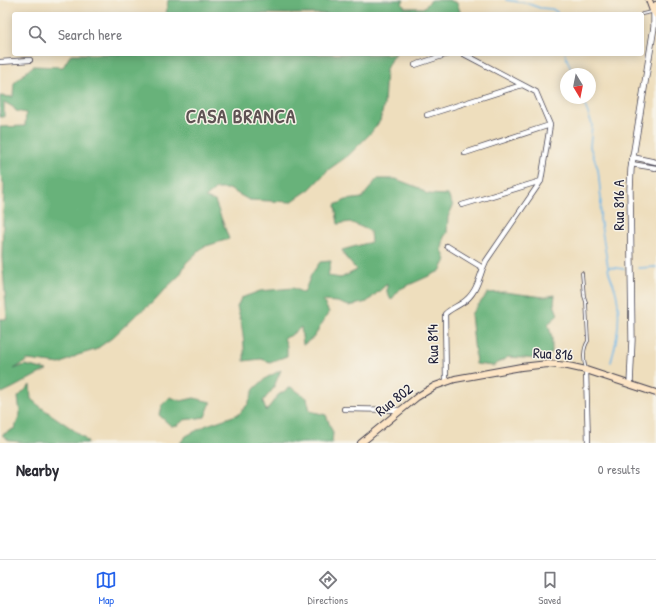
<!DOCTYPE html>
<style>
:root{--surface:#fff;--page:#f7f7f7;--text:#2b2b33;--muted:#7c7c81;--line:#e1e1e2;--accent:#2563eb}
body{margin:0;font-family:"Patrick Hand",sans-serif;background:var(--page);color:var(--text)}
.compass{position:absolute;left:560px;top:68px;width:36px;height:36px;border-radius:50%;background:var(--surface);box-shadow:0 2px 10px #0003;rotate:170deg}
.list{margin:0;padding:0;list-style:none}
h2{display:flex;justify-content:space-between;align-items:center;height:52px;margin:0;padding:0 16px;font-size:17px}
h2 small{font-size:13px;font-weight:400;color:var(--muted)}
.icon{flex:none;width:22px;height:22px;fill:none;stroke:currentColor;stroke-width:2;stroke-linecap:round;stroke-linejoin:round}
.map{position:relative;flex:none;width:656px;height:443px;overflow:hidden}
.search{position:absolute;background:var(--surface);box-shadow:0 2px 10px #0003;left:12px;right:12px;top:12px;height:44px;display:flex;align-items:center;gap:10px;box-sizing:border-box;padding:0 14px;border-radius:4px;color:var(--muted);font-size:15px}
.sheet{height:116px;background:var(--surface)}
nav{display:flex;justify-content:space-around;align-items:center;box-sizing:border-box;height:56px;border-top:1px solid var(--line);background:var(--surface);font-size:11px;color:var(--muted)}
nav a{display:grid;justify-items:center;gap:2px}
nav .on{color:var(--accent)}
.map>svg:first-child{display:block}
.forest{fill:#68b27a;stroke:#456a5a}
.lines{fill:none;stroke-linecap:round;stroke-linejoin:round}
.stream{stroke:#71b8e8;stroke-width:1.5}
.service-casing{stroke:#413e4e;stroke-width:3.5}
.minor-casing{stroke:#413e4e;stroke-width:6}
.tertiary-casing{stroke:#413e4e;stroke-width:7}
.secondary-casing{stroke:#413e4e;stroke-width:8}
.service{stroke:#fff;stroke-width:2}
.minor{stroke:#fff;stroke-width:4.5}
.tertiary{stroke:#fff;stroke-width:5.5}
.secondary{stroke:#fde5c5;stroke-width:6}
.labels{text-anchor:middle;stroke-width:3;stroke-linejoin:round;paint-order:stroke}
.street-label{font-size:15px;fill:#22223b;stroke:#f7f3e8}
.district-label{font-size:19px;font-weight:bold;letter-spacing:1px;fill:#5e5253;stroke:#f7f3e8}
</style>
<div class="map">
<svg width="656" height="443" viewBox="0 0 656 443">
<rect width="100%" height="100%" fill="#f7f3e8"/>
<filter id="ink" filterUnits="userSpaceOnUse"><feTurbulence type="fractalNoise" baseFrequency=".025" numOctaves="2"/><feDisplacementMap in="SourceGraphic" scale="8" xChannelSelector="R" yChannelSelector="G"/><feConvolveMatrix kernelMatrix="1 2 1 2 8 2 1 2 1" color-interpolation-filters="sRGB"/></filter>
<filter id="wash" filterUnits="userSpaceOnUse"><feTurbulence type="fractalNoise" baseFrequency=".012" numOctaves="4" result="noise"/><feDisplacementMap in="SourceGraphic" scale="16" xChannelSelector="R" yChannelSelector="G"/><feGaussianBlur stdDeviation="0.9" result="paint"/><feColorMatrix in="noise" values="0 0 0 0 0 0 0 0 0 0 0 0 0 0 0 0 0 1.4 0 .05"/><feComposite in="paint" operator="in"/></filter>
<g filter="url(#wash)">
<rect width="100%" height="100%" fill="#eedebd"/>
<path class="forest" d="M168 0H404L402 3 405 8H423L430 1 433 0H449L457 3 461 14H166Z
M71 54H396L392 57 386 69 384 105 380 121 370 134 349 155 328 170 310 189 291 202 249 200 229 189H216L205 198 215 201 229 239 203 247 186 263 180 275 164 290 151 304 135 316 112 338 95 350 78 355 60 364 28 360 14 369 25 365 47 370C31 377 18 386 2 393L0 391V319H7L2 257 4 185 0 173V127L25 126 26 113 16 111 13 107 4 102V117H0V96L13 97 14 83 33 66 63 67Z
M377 179H396L419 188 427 194 448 195 453 206 448 217 447 233 444 237 442 250 446 260 440 271 400 289 391 300 387 292V284L367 302 349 306 337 302 323 301 329 312 314 337 303 345 301 327 290 336 284 338 287 346V356L270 362 261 359 244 361C245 342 242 325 237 307L241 298 260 291 293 288 304 293 311 275 320 262 331 261 328 276 341 278 357 270 346 258 342 250 371 242 370 231 350 222 338 224 335 205 346 200 362 198Z
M504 292 544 297 555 295 554 304 558 315 548 324 552 337V353L538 359 508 357 493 366 476 364 471 314 488 293Z
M281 370 273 389 263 401 266 411 278 395 291 387 307 398 310 411 326 415 333 433 332 443H180L186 436 207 425 239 414 248 404 254 389 266 378Z
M30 385 31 399C49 415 70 425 87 441L88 443H30L10 441 2 435 15 428 20 414 18 397Z
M170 397 181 401 194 398 211 402 205 417 184 420 178 425 171 426 159 415 161 406Z"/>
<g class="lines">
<path class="stream" d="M506 0 526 3 540 8 552 9 557 12 558 14
M565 54 573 74
M582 98 592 124 590 147 598 169 601 199 600 219 608 267 624 269
M608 268C609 275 613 282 615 289 622 313 618 338 611 362
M638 268 656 267"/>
</g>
</g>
<g filter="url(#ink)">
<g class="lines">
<defs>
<path id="service" d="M642 14 652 12
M582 273 584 296 586 302 588 341C583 348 583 360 586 369"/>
<path id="minor" d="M464 54 536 92 550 125 541 181 486 261 483 268
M0 62 30 60
M415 65 448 54
M427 115 522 85
M465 153 550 125
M632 157 656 162
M631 164 656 168
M462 205 541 181
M586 370 588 443
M446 381 445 314C450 309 456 307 462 303 475 295 478 282 483 268L447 246
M344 409 401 410"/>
<path id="tertiary" d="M630 384 632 340 630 189 631 169 654 27V14"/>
<path id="secondary" d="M649 0 653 11
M656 5 653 9 656 15
M361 443 417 397 435 386 455 379 521 367 548 364 568 366 586 370 656 393"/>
</defs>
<use href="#service" class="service-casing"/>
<use href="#minor" class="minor-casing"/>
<use href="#tertiary" class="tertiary-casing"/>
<use href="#secondary" class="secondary-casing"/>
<use href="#service" class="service"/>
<use href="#minor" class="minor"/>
<use href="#tertiary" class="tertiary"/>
<use href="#secondary" class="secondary"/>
</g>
</g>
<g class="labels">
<g class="street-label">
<text transform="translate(619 205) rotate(-90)" y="5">Rua 816 A</text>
<text transform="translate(433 344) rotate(-91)" y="5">Rua 814</text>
<text transform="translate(553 354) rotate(3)" y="5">Rua 816</text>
<text transform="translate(394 400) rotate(-38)" y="5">Rua 802</text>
</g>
<g class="district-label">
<text x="241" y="123">CASA BRANCA</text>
</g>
</g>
</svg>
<svg class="compass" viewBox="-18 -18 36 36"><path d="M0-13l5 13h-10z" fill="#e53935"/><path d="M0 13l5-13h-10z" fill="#7c7c81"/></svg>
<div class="search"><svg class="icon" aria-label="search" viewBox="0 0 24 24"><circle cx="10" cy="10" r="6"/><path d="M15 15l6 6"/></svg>Search here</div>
</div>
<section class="sheet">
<h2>Nearby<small>0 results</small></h2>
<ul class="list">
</ul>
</section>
<nav>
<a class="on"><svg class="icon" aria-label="map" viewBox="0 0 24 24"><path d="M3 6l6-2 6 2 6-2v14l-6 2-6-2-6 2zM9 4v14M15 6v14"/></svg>Map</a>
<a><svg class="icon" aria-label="directions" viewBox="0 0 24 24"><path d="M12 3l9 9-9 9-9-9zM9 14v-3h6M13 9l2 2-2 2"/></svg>Directions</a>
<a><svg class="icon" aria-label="saved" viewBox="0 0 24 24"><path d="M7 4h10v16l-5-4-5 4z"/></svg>Saved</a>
</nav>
